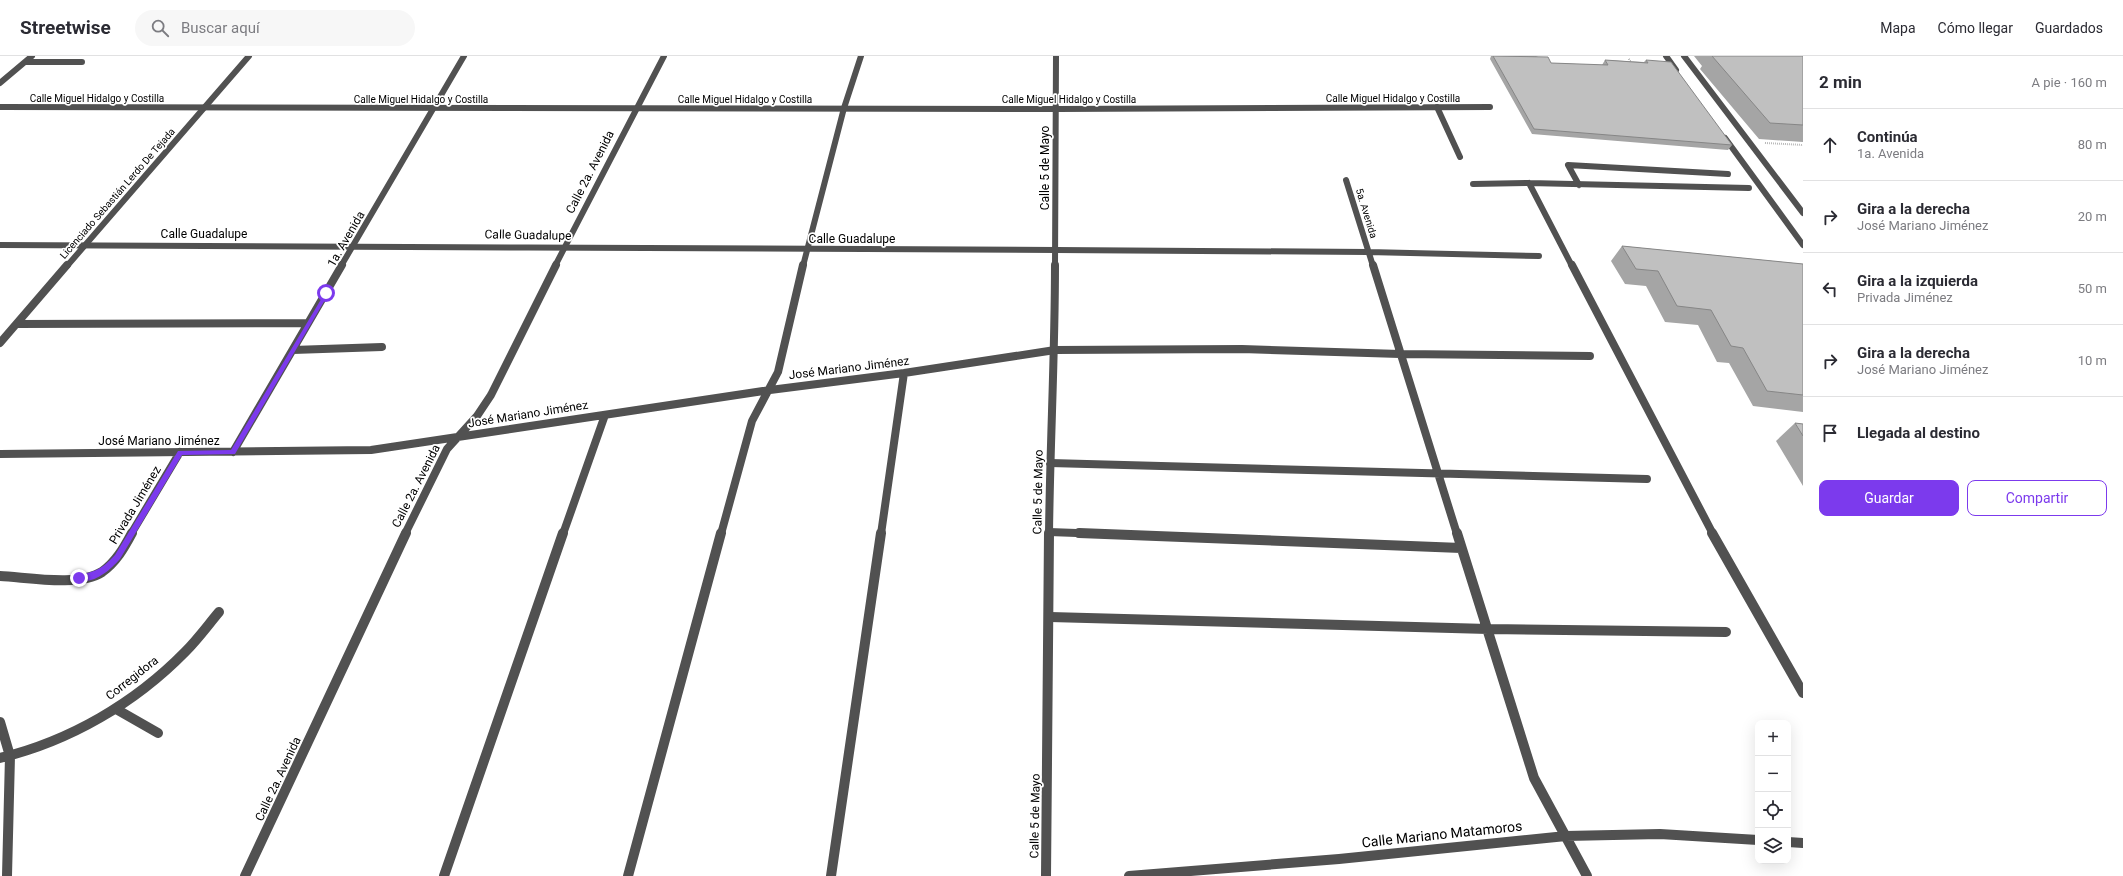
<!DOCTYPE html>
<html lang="es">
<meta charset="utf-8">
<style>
:root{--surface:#fff;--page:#f7f7f7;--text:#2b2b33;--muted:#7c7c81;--line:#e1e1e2;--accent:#7c3aed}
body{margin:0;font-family:Roboto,sans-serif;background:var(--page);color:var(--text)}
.controls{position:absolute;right:12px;bottom:12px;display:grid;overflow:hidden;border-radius:8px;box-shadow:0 4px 16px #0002}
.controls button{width:36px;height:36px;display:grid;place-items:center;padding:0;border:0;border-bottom:1px solid var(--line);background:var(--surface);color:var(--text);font:20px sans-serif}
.stop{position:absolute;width:12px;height:12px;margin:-9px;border:3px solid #7c3aed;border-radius:50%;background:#fff}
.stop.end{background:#7c3aed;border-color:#fff;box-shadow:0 1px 4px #0008}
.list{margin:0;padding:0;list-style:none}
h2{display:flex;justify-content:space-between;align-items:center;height:52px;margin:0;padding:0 16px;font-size:17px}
h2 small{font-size:13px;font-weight:400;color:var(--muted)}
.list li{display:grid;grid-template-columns:26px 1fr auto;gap:12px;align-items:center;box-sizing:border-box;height:72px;padding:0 16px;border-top:1px solid var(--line)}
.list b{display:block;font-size:15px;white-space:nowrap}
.list p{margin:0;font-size:13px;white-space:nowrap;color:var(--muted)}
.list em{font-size:13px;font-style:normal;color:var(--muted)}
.actions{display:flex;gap:8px;padding:12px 16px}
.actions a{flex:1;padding:9px 0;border:1px solid var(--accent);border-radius:8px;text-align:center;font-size:14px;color:var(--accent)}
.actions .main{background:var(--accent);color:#fff}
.icon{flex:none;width:22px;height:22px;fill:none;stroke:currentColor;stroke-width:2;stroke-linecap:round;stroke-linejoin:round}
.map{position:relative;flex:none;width:1803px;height:820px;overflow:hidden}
header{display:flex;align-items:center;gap:24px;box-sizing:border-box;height:56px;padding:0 20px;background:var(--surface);border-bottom:1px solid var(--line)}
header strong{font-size:19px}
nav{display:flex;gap:22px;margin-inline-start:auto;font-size:14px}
.search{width:280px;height:36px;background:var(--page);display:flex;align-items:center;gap:10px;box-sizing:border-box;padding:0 14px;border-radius:22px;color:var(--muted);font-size:15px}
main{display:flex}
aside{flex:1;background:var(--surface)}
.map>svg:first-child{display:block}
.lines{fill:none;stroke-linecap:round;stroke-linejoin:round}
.path{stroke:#737373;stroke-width:2;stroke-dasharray:0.5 1.5;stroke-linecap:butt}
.service-far2{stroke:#515151;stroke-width:6}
.service-far1{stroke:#515151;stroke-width:8}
.service{stroke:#515151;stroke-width:10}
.minor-far2{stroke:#515151;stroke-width:6}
.minor-far1{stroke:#515151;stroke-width:8}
.minor{stroke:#515151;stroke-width:10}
.tertiary-far2{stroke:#515151;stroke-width:6}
.tertiary-far1{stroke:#515151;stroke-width:8}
.tertiary{stroke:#515151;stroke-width:10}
.wall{fill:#a5a5a5}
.building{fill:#c0c0c0;stroke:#868686}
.route{fill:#7c3aed}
.labels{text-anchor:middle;stroke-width:3.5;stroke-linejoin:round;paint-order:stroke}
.far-street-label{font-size:10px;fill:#000;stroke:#fff}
.street-label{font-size:12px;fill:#000;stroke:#fff}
.near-street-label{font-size:14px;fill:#000;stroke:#fff}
</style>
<header>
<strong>Streetwise</strong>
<div class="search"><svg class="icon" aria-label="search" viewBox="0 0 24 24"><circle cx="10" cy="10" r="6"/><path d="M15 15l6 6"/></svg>Buscar aquí</div>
<nav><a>Mapa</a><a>Cómo llegar</a><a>Guardados</a></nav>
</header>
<main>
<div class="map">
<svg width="1803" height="820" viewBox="0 0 1803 820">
<rect width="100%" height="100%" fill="#fff"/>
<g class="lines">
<path class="path" d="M1629 3 1632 8
M1765 87 1803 89"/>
<path class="service-far2" d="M1666 0 1676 14
M1684 0 1803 157
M1437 51 1460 101
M1725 82 1803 189
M1529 127 1572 210
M1473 128 1529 127 1749 132
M1579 129 1568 109 1728 118"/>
<path class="service-far1" d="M1572 209 1713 478"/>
<path class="service" d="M1712 477 1803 637
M116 653 158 677"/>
<path class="minor-far2" d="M25 6H82
M0 27 32 0
M1057 53 1490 51
M1346 124 1373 210
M1056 194 1368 196 1539 200
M67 210 249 0
M341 210 464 0
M555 210 664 0
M803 210 844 52 861 0"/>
<path class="minor-far1" d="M1373 209 1457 478
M17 268 307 267
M0 287 67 209
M293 294 382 291
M233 396 342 209
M0 398 371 394 770 334 904 317 1055 294 1242 293 1400 298 1590 300
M1050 407 1647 423
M1049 476 1104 478
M131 478 180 396
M405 478 447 393 477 360 491 339 556 209
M563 478 605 359
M721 478 752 365 778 316 803 209
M881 478 904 317"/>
<path class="minor" d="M1079 477 1461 492
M1457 477 1534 722 1587 820
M0 520C26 521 79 531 102 516 116 506 124 492 132 477
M1050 561 1488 573 1726 576
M0 666 10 700 7 820
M0 702C70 685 135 647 185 596 198 583 208 569 219 556
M1788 786 1803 787
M245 820 406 477
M444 820 563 477
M628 820 721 477
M831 820 881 477
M1129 820 1339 803 1566 780 1660 778 1758 784"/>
<path class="tertiary-far2" d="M0 51 1057 53
M0 189C352 189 704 194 1056 194
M1055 210 1056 0"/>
<path class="tertiary-far1" d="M1049 478C1050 388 1055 299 1055 209"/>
<path class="tertiary" d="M1046 820 1049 477"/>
</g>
<path class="wall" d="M1491 0H1536L1551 7 1602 9 1605 4 1644 6 1646 4 1732 89 1728 94 1532 78 1490 3Z
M1694 0H1803V86L1759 83 1700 13 1702 10Z
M1622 190 1803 208V356L1753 350 1729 307 1717 306 1698 269 1665 266 1646 230 1625 228 1611 205Z
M1795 367 1803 368V430L1776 385Z"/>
<path class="building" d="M1493 0 1548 1 1551 7 1608 9 1605 4 1648 7 1646 4 1671 6 1732 89 1534 73Z
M1712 0H1803V69L1770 67Z
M1622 190 1803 208V339L1767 335 1743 292 1731 290 1711 254 1677 250 1658 215 1636 213Z
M1795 367 1803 368V380Z"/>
<path class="route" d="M326 235 329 237 235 398 182 399 120 503C110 514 94 529 77 524V520C97 514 100 515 115 499L178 395 231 394Z"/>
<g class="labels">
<g class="far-street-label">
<text x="97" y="46">Calle Miguel Hidalgo y Costilla</text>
<text x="1393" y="46">Calle Miguel Hidalgo y Costilla</text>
<text x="421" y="47">Calle Miguel Hidalgo y Costilla</text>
<text x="745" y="47">Calle Miguel Hidalgo y Costilla</text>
<text x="1069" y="47">Calle Miguel Hidalgo y Costilla</text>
<text transform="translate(117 137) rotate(-49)" y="4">Licenciado Sebastián Lerdo De Tejada</text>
<text transform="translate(1367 157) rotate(73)" y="4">5a. Avenida</text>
</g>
<g class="street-label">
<text transform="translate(1045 112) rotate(-90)" y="4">Calle 5 de Mayo</text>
<text transform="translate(590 116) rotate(-63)" y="4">Calle 2a. Avenida</text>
<text x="204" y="182">Calle Guadalupe</text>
<text transform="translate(528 179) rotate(1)" y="4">Calle Guadalupe</text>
<text transform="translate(346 183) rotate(-60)" y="4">1a. Avenida</text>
<text x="852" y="187">Calle Guadalupe</text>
<text transform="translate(849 312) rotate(-7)" y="4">José Mariano Jiménez</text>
<text transform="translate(528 358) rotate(-9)" y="4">José Mariano Jiménez</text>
<text x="159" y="389">José Mariano Jiménez</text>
<text transform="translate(416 430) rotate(-63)" y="4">Calle 2a. Avenida</text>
<text transform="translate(1038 436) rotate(-89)" y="4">Calle 5 de Mayo</text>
<text transform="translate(135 449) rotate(-59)" y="4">Privada Jiménez</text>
<text transform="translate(132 622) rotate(-38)" y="4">Corregidora</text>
<text transform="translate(278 723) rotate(-65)" y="4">Calle 2a. Avenida</text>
<text transform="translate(1035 760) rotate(-89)" y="4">Calle 5 de Mayo</text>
</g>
<g class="near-street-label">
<text transform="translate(1442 778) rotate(-6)" y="5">Calle Mariano Matamoros</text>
</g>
</g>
</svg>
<div class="controls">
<button>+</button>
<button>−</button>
<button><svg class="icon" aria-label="locate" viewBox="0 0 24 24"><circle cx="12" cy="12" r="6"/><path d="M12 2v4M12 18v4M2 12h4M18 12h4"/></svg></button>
<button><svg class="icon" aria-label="layers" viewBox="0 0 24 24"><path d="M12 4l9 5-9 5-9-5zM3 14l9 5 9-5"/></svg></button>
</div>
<div class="stop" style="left:326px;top:237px"></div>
<div class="stop end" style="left:79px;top:522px"></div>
</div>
<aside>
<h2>2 min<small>A pie · 160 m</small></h2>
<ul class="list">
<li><svg class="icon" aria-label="ahead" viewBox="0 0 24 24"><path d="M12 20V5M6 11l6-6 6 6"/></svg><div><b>Continúa</b><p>1a. Avenida</p></div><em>80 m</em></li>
<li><svg class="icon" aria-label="right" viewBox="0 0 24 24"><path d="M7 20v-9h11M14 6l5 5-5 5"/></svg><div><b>Gira a la derecha</b><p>José Mariano Jiménez</p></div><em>20 m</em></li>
<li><svg class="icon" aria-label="left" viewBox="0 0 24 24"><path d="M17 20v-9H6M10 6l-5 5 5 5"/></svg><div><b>Gira a la izquierda</b><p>Privada Jiménez</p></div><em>50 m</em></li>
<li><svg class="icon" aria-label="right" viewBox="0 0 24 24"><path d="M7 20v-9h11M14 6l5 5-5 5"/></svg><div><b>Gira a la derecha</b><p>José Mariano Jiménez</p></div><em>10 m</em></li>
<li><svg class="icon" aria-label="arrive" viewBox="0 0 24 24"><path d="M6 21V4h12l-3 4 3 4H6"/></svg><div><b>Llegada al destino</b></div></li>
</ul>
<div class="actions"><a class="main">Guardar</a><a>Compartir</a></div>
</aside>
</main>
